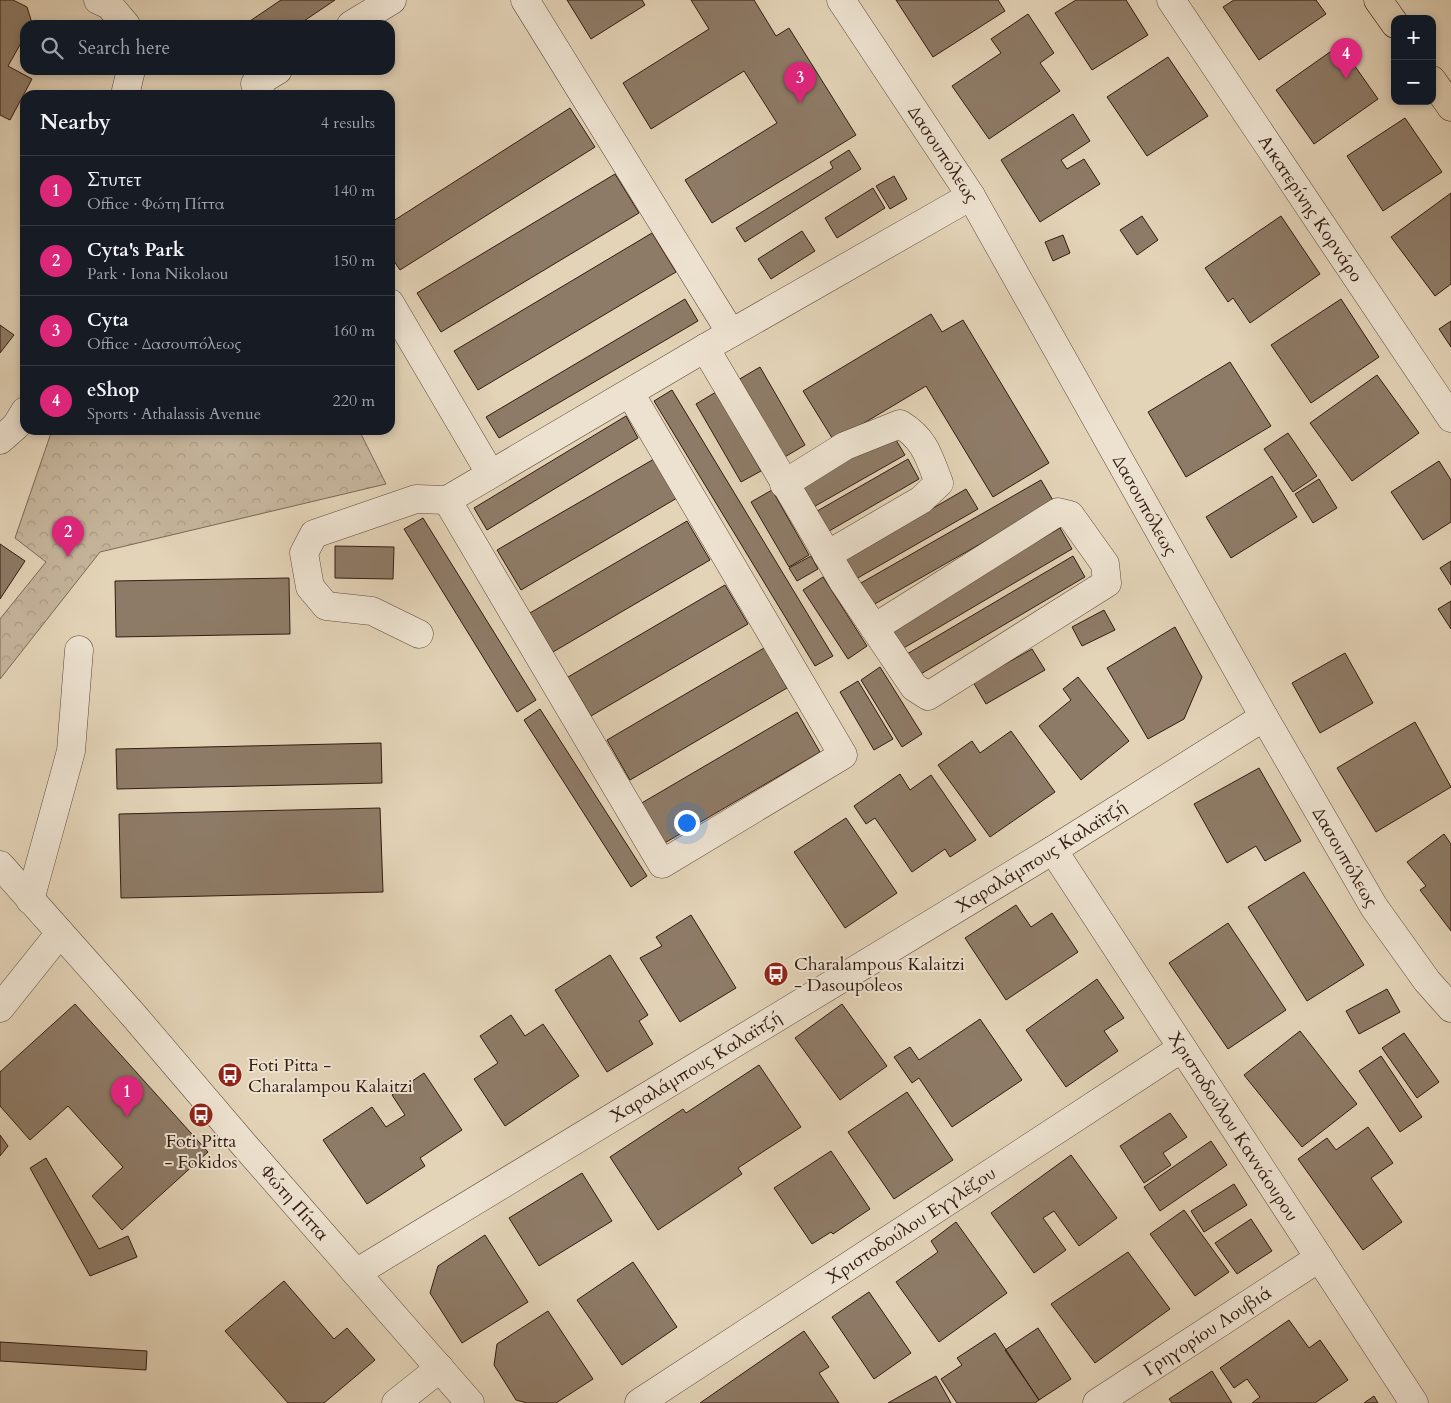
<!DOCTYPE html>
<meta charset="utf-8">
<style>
:root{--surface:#171b24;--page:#20242c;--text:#f1f3f6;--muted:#9ea1a6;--line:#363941;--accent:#db2777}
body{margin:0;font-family:Cardo,serif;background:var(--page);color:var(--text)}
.controls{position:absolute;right:15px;top:15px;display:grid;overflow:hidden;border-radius:10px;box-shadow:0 2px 8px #0003}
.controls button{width:45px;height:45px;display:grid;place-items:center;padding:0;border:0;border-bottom:1px solid var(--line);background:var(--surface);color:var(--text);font:25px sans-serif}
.you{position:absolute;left:686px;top:822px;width:18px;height:18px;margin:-12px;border:4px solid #fff;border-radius:50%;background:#1a73e8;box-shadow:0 0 0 8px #1a73e833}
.badge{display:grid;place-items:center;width:32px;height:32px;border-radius:50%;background:var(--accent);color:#fff;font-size:16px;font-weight:700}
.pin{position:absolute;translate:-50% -41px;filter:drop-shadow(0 1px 2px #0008)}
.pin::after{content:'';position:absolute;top:26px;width:18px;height:15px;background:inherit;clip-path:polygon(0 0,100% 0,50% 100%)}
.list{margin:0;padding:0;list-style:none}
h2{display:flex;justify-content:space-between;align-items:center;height:65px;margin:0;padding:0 20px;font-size:21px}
h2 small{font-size:16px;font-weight:400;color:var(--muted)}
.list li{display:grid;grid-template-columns:32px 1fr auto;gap:15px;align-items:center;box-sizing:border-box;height:70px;padding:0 20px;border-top:1px solid var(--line)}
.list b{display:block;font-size:19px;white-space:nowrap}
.list p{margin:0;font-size:16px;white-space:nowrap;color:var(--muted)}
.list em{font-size:16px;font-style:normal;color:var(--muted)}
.icon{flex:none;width:28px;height:28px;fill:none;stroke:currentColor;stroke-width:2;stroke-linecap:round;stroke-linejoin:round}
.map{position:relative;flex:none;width:1451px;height:1403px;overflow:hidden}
.search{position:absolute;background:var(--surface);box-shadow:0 2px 8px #0003;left:20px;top:20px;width:375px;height:55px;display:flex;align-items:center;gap:12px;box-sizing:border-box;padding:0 18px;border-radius:15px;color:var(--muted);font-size:19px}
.panel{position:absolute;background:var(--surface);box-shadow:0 2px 8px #0003;left:20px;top:90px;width:375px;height:345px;border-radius:15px}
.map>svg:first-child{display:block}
.park{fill:url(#park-crowns);stroke:#7c6856}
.building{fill:#8e7b67;stroke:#321b11}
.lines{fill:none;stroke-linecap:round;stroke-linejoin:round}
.minor-casing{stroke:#5e493a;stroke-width:29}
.major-casing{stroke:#321b11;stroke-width:29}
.minor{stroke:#ede2d0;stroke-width:28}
.major{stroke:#e3d3b7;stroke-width:28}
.labels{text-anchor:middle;stroke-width:4;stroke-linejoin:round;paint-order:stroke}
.street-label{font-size:18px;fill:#321b11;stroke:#ede2d0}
.poi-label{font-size:18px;fill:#321b11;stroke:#ede2d0;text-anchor:start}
</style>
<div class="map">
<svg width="1451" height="1403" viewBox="0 0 1451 1403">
<defs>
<pattern id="park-crowns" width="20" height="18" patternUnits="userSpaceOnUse" patternTransform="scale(1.25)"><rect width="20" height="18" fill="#c5b49b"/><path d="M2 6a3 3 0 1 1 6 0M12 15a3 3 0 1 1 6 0" fill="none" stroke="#aa9a84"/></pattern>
</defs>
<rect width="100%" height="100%" fill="#e3d3b7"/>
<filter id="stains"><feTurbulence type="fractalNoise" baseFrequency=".004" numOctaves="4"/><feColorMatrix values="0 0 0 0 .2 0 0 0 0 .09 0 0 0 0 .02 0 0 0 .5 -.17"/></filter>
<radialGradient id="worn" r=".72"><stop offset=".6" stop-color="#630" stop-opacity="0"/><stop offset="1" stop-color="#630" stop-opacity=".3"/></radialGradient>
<path class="park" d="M52 430H359L386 484 100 552 0 679V619L46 562 15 538Z"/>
<path class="building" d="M0 0H13L27 7 32 23 25 25V36L8 66 32 79 10 120 0 115Z
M281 0H335L298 25H244Z
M567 0H642L645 5 591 39Z
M691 0H754L776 36 789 28 856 135 712 223 685 180 777 123 744 71 651 129 623 83 709 29Z
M896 0H998L1005 11 933 57Z
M1076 0H1126L1148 35 1092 70 1055 13Z
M1234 0H1316L1326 14 1259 60 1223 7Z
M1028 14 1054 53 1040 63 1060 91 989 139 952 86 1001 53 991 39Z
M1340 45 1378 99 1314 144 1276 90Z
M1168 57 1208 116 1147 156 1107 97Z
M570 108 595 147 400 270 390 255V223Z
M1073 114 1090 141 1061 160 1067 169 1084 159 1100 184 1040 222 1001 160Z
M1405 118 1442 172 1383 211 1347 156Z
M849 150 861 169 745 242 736 228 833 168 830 162Z
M615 174 639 213 441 332 417 293Z
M894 176 907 199 890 209 876 186Z
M873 188 885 208 837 238 825 218Z
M1451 193V284L1435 296 1391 237Z
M1142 216 1158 240 1137 255 1120 230Z
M1281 216 1320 274 1250 323 1233 298 1228 302 1205 268Z
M802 231 815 251 771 279 758 259Z
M652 233 676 272 478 390 454 351Z
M1063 235 1070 253 1053 261 1045 242Z
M685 299 698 321 499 438 486 417Z
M1341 299 1379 357 1311 403 1271 345Z
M931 314 942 332 963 320 1049 463 993 497 926 386 834 441 803 391Z
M1451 321V347L1439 329Z
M0 325 14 335 0 353Z
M1230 362 1271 426 1186 477 1148 412Z
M760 367 805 445 783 458 738 380Z
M1377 375 1419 433 1352 481 1310 423Z
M672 390 833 656 815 666 654 401Z
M716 392 761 471 741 482 696 404Z
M626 416 638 438 487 530 474 508Z
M1288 433 1317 476 1293 492 1264 449Z
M893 435 905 455 810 509 798 488Z
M654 459 677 498 521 590 497 550Z
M908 459 919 479 824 534 812 514Z
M1439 461 1451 480V522L1423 540 1391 492Z
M1272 476 1297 517 1231 558 1206 517Z
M1319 479 1337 508 1313 523 1295 494Z
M1041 480 1054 502 873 605 861 583Z
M966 489 978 509 856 579 845 559Z
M772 490 809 555 789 567 751 502Z
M423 518 536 700 517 712 404 529Z
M687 521 710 560 553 652 530 613Z
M1060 528 1072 549 902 649 889 627Z
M0 544 25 561 0 599Z
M335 546 394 547 393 579 335 578Z
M811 556 818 569 797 581 789 568Z
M1073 556 1085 577 919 675 907 654Z
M1451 561V585L1440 568Z
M823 577 867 646 848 659 803 590Z
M289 578 290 634 116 637 115 581Z
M725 585 748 624 591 716 568 677Z
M1451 601V629L1438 609Z
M1104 610 1115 630 1082 646 1072 627Z
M1175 627 1202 677 1184 719 1148 739 1107 668Z
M764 648 787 688 630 780 607 740Z
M1032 649 1045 670 986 704 973 682Z
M1345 653 1373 703 1320 733 1292 683Z
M880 667 922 734 902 747 861 680Z
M1078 677 1129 741 1081 780 1039 726 1071 700 1063 689Z
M858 681 893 739 874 750 840 692Z
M540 709 647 876 631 887 524 720Z
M797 712 820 752 663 844 640 804Z
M1415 722 1451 787 1376 832 1337 768Z
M1011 731 1055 792 990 837 938 765 972 741 980 753Z
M381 743 382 783 117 789 116 749Z
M1259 768 1301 841 1265 861 1256 846 1227 863 1194 804Z
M900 774 910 790 931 775 976 840 950 857 945 849 912 872 875 818 866 824 854 806Z
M380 808 383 892 121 898 119 814Z
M846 818 897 893 845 928 794 852Z
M1444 834 1451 844V931L1420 890 1426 886 1407 862Z
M1304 872 1364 965 1307 1001 1248 907Z
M1016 905 1031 927 1052 913 1078 952 1006 1000 965 938Z
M691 915 736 988 680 1022 640 958 662 946 656 937Z
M1228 923 1286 1010 1228 1049 1169 963Z
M610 955 648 1015 639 1021 653 1044 607 1072 555 990Z
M1097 979 1124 1018 1104 1031 1118 1051 1066 1087 1026 1030Z
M1387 989 1400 1012 1359 1034 1346 1011Z
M75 1004 208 1152 122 1230 92 1196 123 1167 68 1106 30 1140 0 1106V1072Z
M842 1004 887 1066 840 1100 795 1038Z
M511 1015 525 1036 543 1024 579 1076 505 1126 474 1079 498 1063 480 1036Z
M980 1019 1022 1080 952 1127 919 1078 912 1083 894 1057 910 1047 919 1060Z
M1300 1031 1357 1104 1302 1147 1244 1075Z
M1404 1033 1439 1082 1417 1098 1382 1048Z
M1381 1056 1422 1117 1400 1132 1359 1071Z
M759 1065 801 1127 738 1168 742 1174 658 1230 610 1157 683 1109 686 1113Z
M424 1073 462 1130 420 1158 425 1166 367 1204 323 1140 372 1107 386 1127 405 1115 392 1095Z
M907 1092 953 1160 894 1199 848 1132Z
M1170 1113 1187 1137 1163 1153 1171 1165 1144 1183 1120 1146Z
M1368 1127 1393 1163 1371 1178 1402 1222 1363 1250 1298 1159 1327 1138 1336 1150Z
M0 1135 8 1146 0 1156Z
M1211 1141 1227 1165 1160 1211 1144 1187Z
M831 1151 870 1209 833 1234 831 1232 812 1244 774 1188Z
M1071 1155 1117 1218 1079 1246 1054 1211 1043 1218 1066 1250 1034 1273 991 1213Z
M46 1158 99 1249 128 1236 137 1257 90 1276 30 1168Z
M582 1173 612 1221 539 1266 509 1218Z
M1234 1184 1247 1205 1204 1232 1191 1211Z
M1184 1210 1229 1272 1195 1296 1150 1234Z
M1251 1219 1272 1251 1237 1274 1215 1243Z
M956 1222 1007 1293 939 1342 896 1282 938 1252 931 1241Z
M485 1235 528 1302 462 1343 430 1293 438 1266Z
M1128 1252 1170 1309 1095 1363 1051 1304Z
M633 1262 677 1327 622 1365 577 1300Z
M284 1281 334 1339 347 1328 375 1360 324 1403H288L225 1331Z
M869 1292 911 1353 874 1379 832 1317Z
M548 1311 593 1379 556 1403H527L516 1400 494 1365 497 1344Z
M1289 1320 1309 1348 1320 1340 1348 1380 1315 1403H1252L1260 1397 1247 1379 1234 1388 1220 1368Z
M1038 1328 1071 1379 1039 1400 1005 1350Z
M804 1331 829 1367 819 1373 839 1403H700Z
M995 1333 1039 1400 1035 1403H957L941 1379 962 1365 957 1358Z
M0 1342 147 1351 146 1370 0 1361Z
M1212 1371 1232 1403H1172L1169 1399Z
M936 1376 951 1403H888Z
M1374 1396 1378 1403H1364Z"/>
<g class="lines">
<defs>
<g id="minor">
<path d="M98 0 109 5 126 25"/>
<path d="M525 0 731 333"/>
<path id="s1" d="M841 0 971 196 1264 717 1374 907 1427 981 1451 1008"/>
<path id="s2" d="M1171 0 1451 418"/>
<path d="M351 25 392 0"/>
<path d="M125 95 131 70"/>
<path d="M261 95 255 84 278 70"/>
<path d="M390 303 490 473"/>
<path d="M705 348 844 583 914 687 928 696 1107 583 1105 564 1070 515 1058 512 874 628"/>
<path d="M630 393 843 755 662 864 447 500 705 348 971 196"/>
<path d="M0 440 16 426 25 411"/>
<path d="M784 484 845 446 900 424C925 439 929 457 939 483L921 500 827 555"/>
<path d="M419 634 372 611 326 606 310 587 304 553 314 534 416 499 447 500"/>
<path id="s3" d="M1053 850 1414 1403"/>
<path id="s4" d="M0 865 135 1017 245 1146 470 1403"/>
<path d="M30 900 71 751 79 650"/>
<path d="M0 1008 60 933"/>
<path id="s5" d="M356 1273 1053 850 1264 717"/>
<path d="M396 1403 440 1368"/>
<path id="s6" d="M639 1403 1182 1048"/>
<path id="s7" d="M1097 1403 1319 1258"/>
</g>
<path id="major" d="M1378 0 1395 24
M1432 80 1451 107"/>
</defs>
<use href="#minor" class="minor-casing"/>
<use href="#major" class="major-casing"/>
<use href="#minor" class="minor"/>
<use href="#major" class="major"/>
</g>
<defs>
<symbol id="bus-disc" viewBox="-11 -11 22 22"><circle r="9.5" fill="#8f2418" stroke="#ede2d0"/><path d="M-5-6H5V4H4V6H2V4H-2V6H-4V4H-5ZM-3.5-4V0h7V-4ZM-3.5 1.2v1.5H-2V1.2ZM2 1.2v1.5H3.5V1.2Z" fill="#fff"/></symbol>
</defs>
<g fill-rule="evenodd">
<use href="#bus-disc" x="762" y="960" width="28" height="28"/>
<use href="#bus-disc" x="216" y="1061" width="28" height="28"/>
<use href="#bus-disc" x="187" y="1101" width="28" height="28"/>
</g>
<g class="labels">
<g class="street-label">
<text dy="6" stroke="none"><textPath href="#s1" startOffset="185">Δασουπόλεως</textPath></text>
<text dy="6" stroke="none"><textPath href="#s2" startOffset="251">Αικατερίνης Κορνάρο</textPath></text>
<text dy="6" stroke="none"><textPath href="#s1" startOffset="590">Δασουπόλεως</textPath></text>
<text dy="6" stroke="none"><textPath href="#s5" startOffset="802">Χαραλάμπους Καλαϊτζή</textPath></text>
<text dy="6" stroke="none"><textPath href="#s1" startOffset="995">Δασουπόλεως</textPath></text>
<text dy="6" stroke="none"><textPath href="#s5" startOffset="398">Χαραλάμπους Καλαϊτζή</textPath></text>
<text dy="6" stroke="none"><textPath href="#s3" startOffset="330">Χριστοδούλου Καννάουρου</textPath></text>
<text dy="6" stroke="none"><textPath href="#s4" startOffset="448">Φώτη Πίττα</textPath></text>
<text dy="6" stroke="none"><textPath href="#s6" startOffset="325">Χριστοδούλου Εγγλέζου</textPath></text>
<text dy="6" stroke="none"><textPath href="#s7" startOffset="132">Γρηγορίου Λουβιά</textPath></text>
</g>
<g class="poi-label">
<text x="794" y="970">Charalampous Kalaitzi<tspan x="794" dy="21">- Dasoupoleos</tspan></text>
<text x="248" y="1071">Foti Pitta -<tspan x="248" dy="21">Charalampou Kalaitzi</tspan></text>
<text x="201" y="1147" text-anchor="middle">Foti Pitta<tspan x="201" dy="21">- Fokidos</tspan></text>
</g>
</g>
<rect width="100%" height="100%" filter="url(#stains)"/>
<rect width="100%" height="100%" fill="url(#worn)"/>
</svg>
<div class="controls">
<button>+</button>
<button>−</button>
</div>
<div class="you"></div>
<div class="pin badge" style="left:127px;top:1117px">1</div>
<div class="pin badge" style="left:68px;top:557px">2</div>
<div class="pin badge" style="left:800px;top:103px">3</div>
<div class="pin badge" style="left:1346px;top:79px">4</div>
<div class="search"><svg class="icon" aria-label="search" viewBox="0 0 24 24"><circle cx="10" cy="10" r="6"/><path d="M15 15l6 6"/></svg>Search here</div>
<section class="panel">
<h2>Nearby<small>4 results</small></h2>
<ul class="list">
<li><span class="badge">1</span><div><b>Στυτετ</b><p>Office · Φώτη Πίττα</p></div><em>140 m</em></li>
<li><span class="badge">2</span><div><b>Cyta's Park</b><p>Park · Iona Nikolaou</p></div><em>150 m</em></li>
<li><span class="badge">3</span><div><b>Cyta</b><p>Office · Δασουπόλεως</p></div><em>160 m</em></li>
<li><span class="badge">4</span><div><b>eShop</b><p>Sports · Athalassis Avenue</p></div><em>220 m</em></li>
</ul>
</section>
</div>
